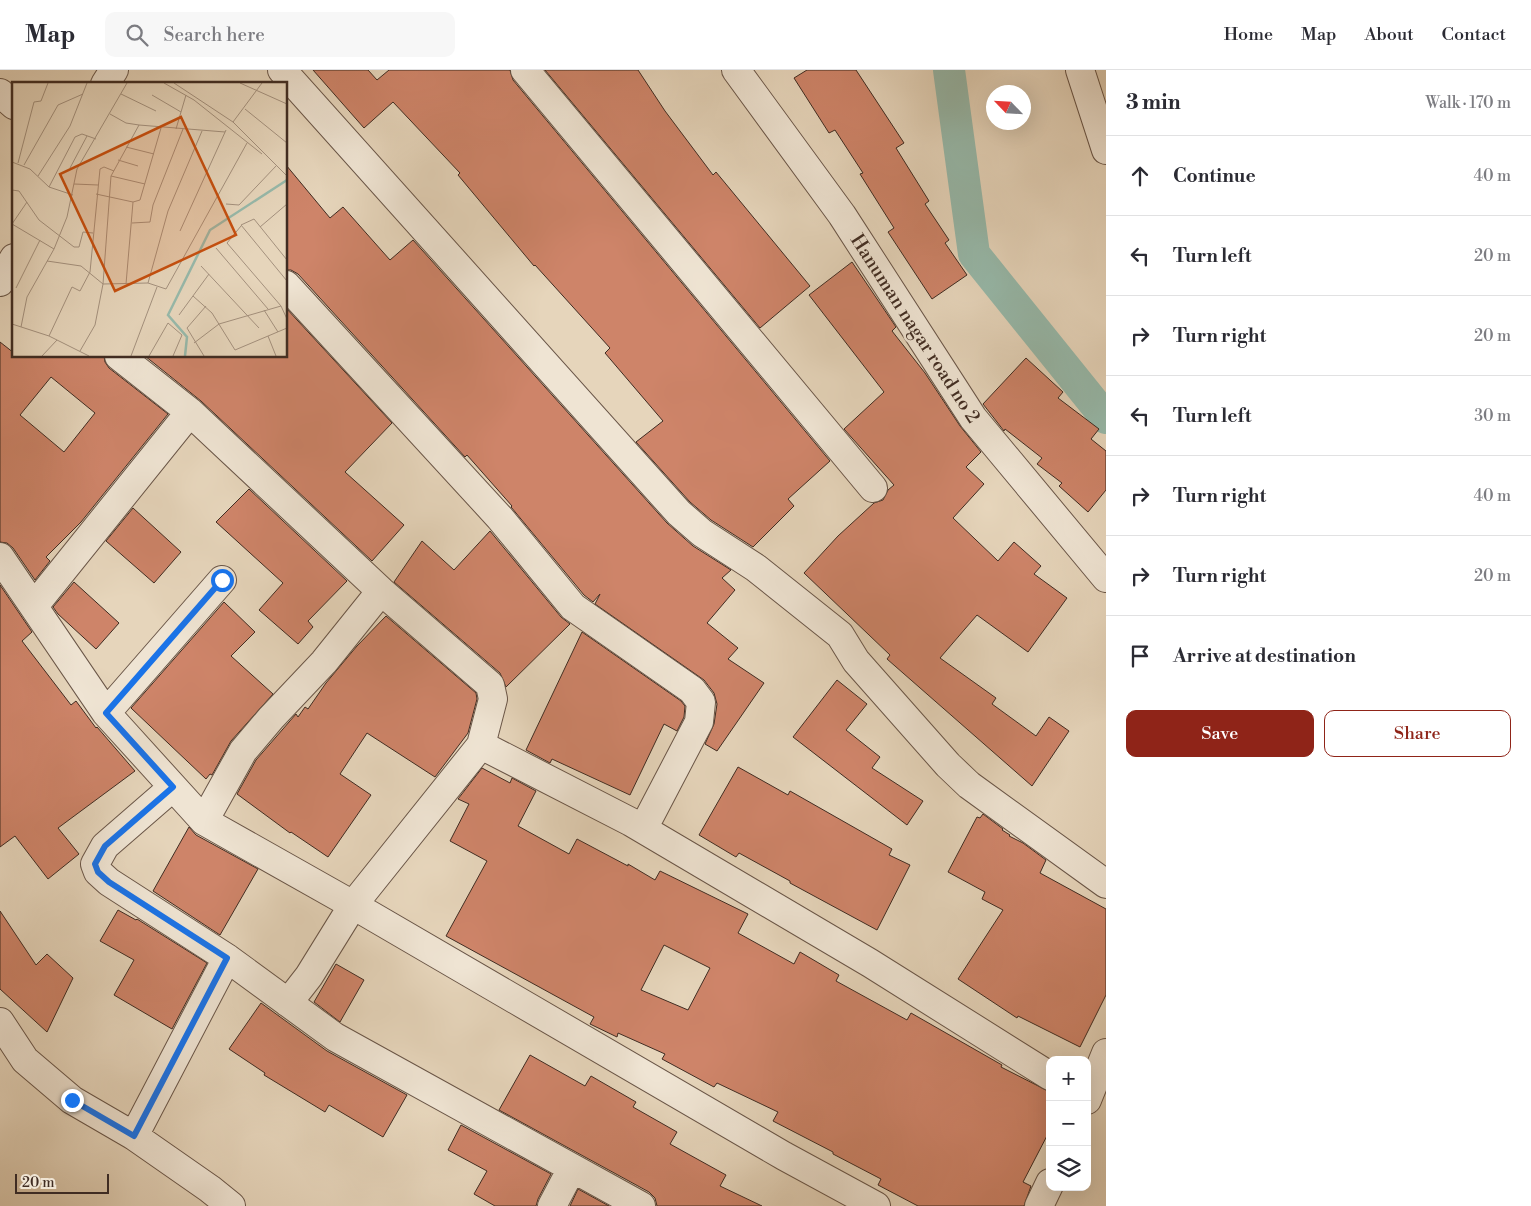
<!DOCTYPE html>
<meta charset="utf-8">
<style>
:root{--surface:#fff;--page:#f7f7f7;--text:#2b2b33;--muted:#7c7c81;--line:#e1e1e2;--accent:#8f2418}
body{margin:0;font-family:"Libre Bodoni",serif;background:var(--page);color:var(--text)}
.controls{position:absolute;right:15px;bottom:15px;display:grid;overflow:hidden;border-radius:10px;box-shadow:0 5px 20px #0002}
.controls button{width:45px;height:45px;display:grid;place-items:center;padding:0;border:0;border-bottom:1px solid var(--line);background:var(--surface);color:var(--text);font:25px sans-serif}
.compass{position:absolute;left:986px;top:15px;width:45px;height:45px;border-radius:50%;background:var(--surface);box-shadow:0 5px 20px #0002;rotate:295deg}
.scale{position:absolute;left:15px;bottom:12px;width:94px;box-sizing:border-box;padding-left:5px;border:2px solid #402c22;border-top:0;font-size:14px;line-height:18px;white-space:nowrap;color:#402c22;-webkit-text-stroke:4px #efe4d3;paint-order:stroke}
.stop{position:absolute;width:15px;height:15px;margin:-11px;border:4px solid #1a73e8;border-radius:50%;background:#fff}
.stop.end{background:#1a73e8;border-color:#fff;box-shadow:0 1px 5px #0008}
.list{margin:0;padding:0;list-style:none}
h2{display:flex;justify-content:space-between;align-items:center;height:65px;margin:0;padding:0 20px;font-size:21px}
h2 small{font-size:16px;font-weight:400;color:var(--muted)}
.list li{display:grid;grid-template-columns:32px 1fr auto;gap:15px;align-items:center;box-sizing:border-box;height:80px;padding:0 20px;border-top:1px solid var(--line)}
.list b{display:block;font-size:19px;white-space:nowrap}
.list em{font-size:16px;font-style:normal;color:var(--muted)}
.actions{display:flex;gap:10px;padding:15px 20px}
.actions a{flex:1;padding:11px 0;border:1px solid var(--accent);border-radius:10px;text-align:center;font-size:18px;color:var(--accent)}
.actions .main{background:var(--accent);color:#fff}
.icon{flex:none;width:28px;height:28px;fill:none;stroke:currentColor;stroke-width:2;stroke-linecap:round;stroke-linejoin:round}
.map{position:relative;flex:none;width:1106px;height:1136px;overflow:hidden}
header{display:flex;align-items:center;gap:30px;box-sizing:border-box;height:70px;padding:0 25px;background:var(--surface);border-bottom:1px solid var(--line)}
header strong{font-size:24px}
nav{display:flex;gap:28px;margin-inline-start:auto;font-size:18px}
.search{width:350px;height:45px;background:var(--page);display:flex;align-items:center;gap:12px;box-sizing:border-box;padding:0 18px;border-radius:10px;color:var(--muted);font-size:19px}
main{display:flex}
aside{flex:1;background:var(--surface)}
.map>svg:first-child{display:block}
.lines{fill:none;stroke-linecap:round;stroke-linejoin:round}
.canal{stroke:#97b9aa;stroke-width:32}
.building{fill:#ce8469;stroke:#402c22;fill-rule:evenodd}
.minor-casing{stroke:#6a5648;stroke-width:30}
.minor{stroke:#efe4d3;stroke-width:28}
.route{stroke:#1a73e8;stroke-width:6}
.labels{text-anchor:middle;stroke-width:5;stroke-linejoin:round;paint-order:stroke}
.street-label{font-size:19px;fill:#402c22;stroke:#efe4d3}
.inset-river{fill:none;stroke:#97b9aa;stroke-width:2.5}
.inset-road{fill:none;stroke:#a4917e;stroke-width:1}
.view{fill:#c65010;fill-opacity:0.15;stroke:#c65010;stroke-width:2.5}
.inset-edge{fill:none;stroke:#402c22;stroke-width:2.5}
</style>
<header>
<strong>Map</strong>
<div class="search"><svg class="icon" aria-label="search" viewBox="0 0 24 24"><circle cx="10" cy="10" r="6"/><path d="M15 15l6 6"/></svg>Search here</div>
<nav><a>Home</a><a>Map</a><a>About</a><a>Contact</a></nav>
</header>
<main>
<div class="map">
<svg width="1106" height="1136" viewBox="0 0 1106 1136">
<rect width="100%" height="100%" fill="#e6d5bb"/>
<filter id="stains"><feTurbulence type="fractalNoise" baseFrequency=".004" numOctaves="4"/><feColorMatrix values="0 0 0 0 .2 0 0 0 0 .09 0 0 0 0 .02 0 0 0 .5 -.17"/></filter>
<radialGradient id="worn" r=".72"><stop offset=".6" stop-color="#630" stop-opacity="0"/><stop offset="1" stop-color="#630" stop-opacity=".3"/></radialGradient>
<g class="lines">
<path class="canal" d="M949 0 974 184 1106 348"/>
</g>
<path class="building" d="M313 0H368L377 10 389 0H510L513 10 830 391 788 429 794 436 753 477 711 450 690 432 636 372 663 351 605 283 610 278 535 195 534 196 458 105 460 103 393 32 364 58Z
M545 0H638L665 41 713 105 716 102 810 216 760 258Z
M807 0H856L904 73 896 78 929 131 925 134 949 170 945 173 967 205 932 229 888 162 894 158 860 104 863 103 835 60 829 63 794 8Z
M286 95 330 148 343 137 390 190 413 170 667 453 693 476 731 500 722 508 735 520 707 553 738 578 728 589 764 613 717 681 705 674 714 654 717 634 714 623 704 610 595 534 600 524 593 532 584 525 511 437 512 436 467 385 465 387 298 204 291 200H286Z
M852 192 896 257 892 261 925 303 960 356 981 382 966 397 984 414 953 448 998 491 1014 472 1041 496 1034 504 1067 528 1028 582 977 545 940 588 996 628 992 634 1036 666 1049 647 1069 661 1032 716 887 589 890 585 804 503 838 466 874 433 883 430 888 420 894 415 844 359 884 322 809 225Z
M286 238 392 353 345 402 404 455 372 491 201 331 145 286H286Z
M0 272 14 283V286H104L105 292 109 298 168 344 81 452 46 487 50 491 35 510 13 478 7 473 0 472ZM51 307 95 343 64 382 20 345Z
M1026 288 1063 322 1058 328 1099 359 1091 369 1106 381V420L1088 442 1059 416 1062 413 1037 394 1042 388 1005 359 1004 361 983 334Z
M249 419 347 511 308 551 313 557 298 574 259 540 283 513 216 452Z
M133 438 181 482 154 513 106 471Z
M490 461 561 547 570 554 506 617 500 603 394 512 422 471 454 500Z
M74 512 119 553 96 579 58 544 53 537Z
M0 515 32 562 22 571 71 635 76 631 96 658 97 657 135 701 58 758 79 784 48 809 15 766 0 777Z
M224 532 255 562 231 586 273 624 231 671 212 705 210 704 206 709 131 638Z
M386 546 476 623 477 629 468 663 435 707 367 663 340 704 371 725 328 787 291 762 290 763 237 724 256 690 296 644 298 647 305 637 308 639 326 613 357 576Z
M582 562 681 631 685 636 684 647 677 661 664 654 630 725 552 689 550 693 526 680Z
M837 610 867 634 846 660 880 687 872 698 923 731 907 755 793 667Z
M738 697 788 725 790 721 892 779 889 785 910 795 877 860 790 813V811L739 783 736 787 699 765Z
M482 698 510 713 512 708 536 721 518 756 569 784 577 769 628 796V794L655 810 660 801 748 844 738 863 794 894 800 882 839 905 836 911 907 950 911 943 1002 995 1001 997 1050 1022V1060L1023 1112 1031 1116 1024 1136H918L878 1115 881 1109 833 1084V1082L773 1051 778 1042 717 1013 714 1017 662 989 665 984 618 963 617 967 590 954 594 947 446 866 487 791 450 771 469 734 458 729ZM664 875 710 898 688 940 641 920Z
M983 744 1003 759 1002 760 1010 765 1009 766 1023 773 1046 790 1040 803 1106 839V925L1080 977 1018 946 1017 948 958 909 1003 840 982 829 985 822 948 802 977 747 980 748Z
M189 757 196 765 258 799 220 865 153 821Z
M118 840 136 850 137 849 207 893 172 959 114 925 134 890 100 871Z
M0 841 36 895 47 884 73 908 47 962 0 919Z
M336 894 364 910 340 952 314 932Z
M261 933 327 981 407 1025 383 1067 329 1035 325 1042 264 1005 265 1003 229 979Z
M530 985 585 1016 591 1006 636 1032 633 1037 677 1062 670 1074 726 1105 720 1116 762 1136H657L655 1128 649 1122 499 1040Z
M461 1055 551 1104 538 1129 536 1136H495L474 1124 487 1101 448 1080Z
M578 1119 609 1136H570Z"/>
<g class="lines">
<defs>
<path id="minor" d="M282 0 679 443 702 463 756 498 840 565 856 591 948 695 969 715 1106 814
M525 0 873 418
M736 0 842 145 973 348 1106 508
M1080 0 1106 80
M105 14 114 0
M0 23 14 35
M0 212 14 188
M286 215 500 448 573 537 692 620 701 632 699 652 643 759
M119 286 190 342 381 521 490 615 493 629 481 675 631 752 870 893 1050 1006
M0 487 106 643 204 751 353 835 784 1086 876 1136
M34 536 190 342
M106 643 222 510
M173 717 105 776 95 794 98 802 109 812 227 888 335 967 641 1136
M204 751 243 681 271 648 324 592 381 521
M288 933 309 906 353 835 481 675
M0 952 25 990 72 1030 134 1066 210 1119 231 1136
M1087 1030 1106 983
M134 1066 227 888
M552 1136 572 1098
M1039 1136 1050 1113"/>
</defs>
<use href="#minor" class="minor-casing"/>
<use href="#minor" class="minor"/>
</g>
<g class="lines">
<path class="route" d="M72 1030 134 1066 227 888 109 812 98 802 95 794 105 776 173 717 106 643 222 510"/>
</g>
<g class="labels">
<g class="street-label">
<text transform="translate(916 258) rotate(57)" y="7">Hanuman nagar road no 2</text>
</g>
</g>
<g transform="translate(12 12)">
<rect width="275" height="275" fill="#e6d5bb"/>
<path class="inset-river" d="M173 274 175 255 156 233 198 148 275 98"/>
<path class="inset-road" d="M152 1 182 18 250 72M162 1 221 40 275 94M228 1 275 22M109 12 144 29M140 13 169 30 174 13M233 27 275 61M98 32 114 41 127 43M221 40 250 1M164 47 169 30M114 65 142 72M106 78 126 84M0 80 18 87 37 105 61 113M6 81 22 20 29 19 36 1M12 83 46 23 71 12M58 86 75 54M26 94 58 44 75 1M99 94 133 102M62 102 86 103M37 105 63 55 70 52 84 57M0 108 7 109 27 138 62 165H67L71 150 81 151M84 112 121 120M214 122 227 123 264 84M120 141 138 140 141 123 171 47M0 142 42 167M0 142 15 120M229 144 215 161 269 224 275 237M248 145 275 122M168 149 214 48M204 166 256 227M275 178 242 137 229 143 275 199M35 179 69 184 91 202 136 201 154 207 235 61M189 184 247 246M136 201 156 129 190 49M114 202 121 120 128 118 149 46M4 206 28 158M181 214 200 231 223 268 275 246M252 228 266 250M167 233 197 192M0 242 37 254 77 274M9 245 15 215 42 167 55 135 65 87 115 1M37 254 60 205 68 209 78 190 88 87 92 85 102 89M256 254 264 274M182 261 207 242 269 224M68 269 83 243 91 202 99 94 127 43 213 50M30 274 45 258M119 274 145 205M137 274 156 241 170 253 161 274M192 274 175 246 194 224"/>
<path class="view" d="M169 35 224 153 103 209 48 92Z"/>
<rect width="275" height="275" class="inset-edge"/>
</g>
<rect width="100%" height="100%" filter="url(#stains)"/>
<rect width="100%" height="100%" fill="url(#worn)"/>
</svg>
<div class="controls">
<button>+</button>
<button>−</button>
<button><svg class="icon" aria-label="layers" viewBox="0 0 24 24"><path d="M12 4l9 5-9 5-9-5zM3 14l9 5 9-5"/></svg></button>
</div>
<svg class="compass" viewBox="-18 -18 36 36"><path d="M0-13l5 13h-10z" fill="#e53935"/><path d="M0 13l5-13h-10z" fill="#7c7c81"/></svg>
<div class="scale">20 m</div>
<div class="stop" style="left:222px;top:510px"></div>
<div class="stop end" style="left:72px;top:1030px"></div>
</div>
<aside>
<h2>3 min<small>Walk · 170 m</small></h2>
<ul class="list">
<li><svg class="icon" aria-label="ahead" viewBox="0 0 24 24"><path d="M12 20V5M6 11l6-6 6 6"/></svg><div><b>Continue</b></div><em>40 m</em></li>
<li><svg class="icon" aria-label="left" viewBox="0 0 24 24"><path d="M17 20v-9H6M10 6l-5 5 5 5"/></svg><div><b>Turn left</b></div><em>20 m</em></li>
<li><svg class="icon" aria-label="right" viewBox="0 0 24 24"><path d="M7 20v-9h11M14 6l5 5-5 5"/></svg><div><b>Turn right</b></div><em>20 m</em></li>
<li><svg class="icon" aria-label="left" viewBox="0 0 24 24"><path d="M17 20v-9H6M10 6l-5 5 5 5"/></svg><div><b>Turn left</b></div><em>30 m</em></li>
<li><svg class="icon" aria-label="right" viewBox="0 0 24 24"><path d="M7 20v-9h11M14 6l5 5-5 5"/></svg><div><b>Turn right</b></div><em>40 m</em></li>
<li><svg class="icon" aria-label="right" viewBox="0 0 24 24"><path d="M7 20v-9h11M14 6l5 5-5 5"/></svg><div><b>Turn right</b></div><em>20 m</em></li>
<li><svg class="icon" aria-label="arrive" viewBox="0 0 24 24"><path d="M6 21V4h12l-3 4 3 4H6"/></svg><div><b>Arrive at destination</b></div></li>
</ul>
<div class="actions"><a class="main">Save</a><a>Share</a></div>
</aside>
</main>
